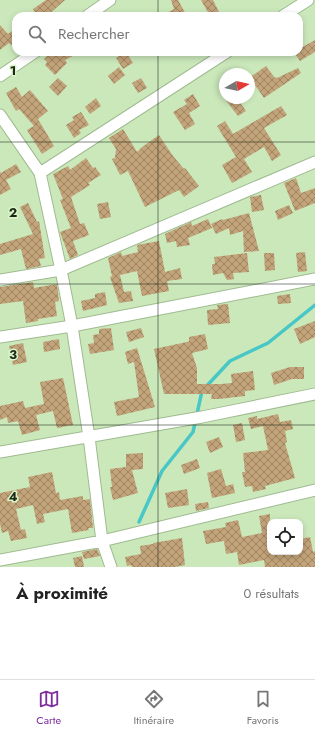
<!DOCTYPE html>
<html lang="fr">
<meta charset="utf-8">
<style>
:root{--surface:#fff;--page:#f6f6f6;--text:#222;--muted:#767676;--line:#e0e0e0;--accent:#7e2d9e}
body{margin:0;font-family:Jost,sans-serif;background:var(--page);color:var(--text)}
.controls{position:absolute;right:12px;bottom:12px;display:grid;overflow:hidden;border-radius:8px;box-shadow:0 2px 6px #0003}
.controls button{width:36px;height:36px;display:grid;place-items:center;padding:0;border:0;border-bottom:1px solid var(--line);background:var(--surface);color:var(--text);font:20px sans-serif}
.compass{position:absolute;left:219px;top:68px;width:36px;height:36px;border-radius:50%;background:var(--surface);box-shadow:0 2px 6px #0003;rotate:81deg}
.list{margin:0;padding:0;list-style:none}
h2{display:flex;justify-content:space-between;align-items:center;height:52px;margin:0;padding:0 16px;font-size:17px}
h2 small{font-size:13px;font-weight:400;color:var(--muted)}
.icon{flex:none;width:22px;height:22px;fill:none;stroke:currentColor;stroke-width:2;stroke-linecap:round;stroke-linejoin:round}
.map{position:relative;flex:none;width:315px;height:567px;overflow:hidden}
.search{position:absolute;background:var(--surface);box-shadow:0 2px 6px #0003;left:12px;right:12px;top:12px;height:44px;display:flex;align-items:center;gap:10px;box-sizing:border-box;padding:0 14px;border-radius:12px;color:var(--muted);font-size:15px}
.sheet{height:112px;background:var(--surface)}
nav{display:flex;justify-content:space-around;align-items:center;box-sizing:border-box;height:56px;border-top:1px solid var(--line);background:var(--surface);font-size:11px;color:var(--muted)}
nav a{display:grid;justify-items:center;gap:2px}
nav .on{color:var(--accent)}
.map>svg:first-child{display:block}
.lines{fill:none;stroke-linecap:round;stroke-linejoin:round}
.stream{stroke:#48c7c6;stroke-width:3.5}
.building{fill:url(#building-cross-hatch)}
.street-casing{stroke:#9fbb90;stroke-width:13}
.street{stroke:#fff;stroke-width:11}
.grid{fill:none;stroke:#1c2716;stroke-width:1;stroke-opacity:0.55}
.grid-label{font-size:13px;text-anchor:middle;font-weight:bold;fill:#1c2716;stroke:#d8f6c8;stroke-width:3;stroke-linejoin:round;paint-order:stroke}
</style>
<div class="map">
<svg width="315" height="567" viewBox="0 0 315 567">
<defs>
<pattern id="building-cross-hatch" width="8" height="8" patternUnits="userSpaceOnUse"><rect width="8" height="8" fill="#c3a379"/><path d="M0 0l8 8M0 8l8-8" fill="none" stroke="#9e8562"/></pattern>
</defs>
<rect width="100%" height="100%" fill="#cbe8bb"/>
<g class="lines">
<path class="stream" d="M139 522 162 471 193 432 202 391 230 361 268 343 315 305"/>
</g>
<path class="building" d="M46 0H65L47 16H37L33 9Z
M171 0H178L187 16H162L174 9Z
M201 0H213L221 16H210Z
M0 25 8 34 16 28V41L11 45 9 43 0 50Z
M315 40V52L300 61 294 52H299V49Z
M51 52H80L65 60 67 63 55 75 45 65 47 62 44 59Z
M125 52H126L133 63 123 69 116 58Z
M266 66 275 78 276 77 277 78 298 68 301 73 264 98 255 85 249 90V78Z
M119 67 125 75 114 84 108 76Z
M58 78 67 86 58 96 49 87Z
M141 78 147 88 138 93 132 83Z
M16 87 22 97 30 90 48 111 38 119 54 146 42 154 27 130 34 126 19 109 16 111 6 93Z
M193 94 200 106 189 113 195 124 185 130 173 112 187 104 184 100Z
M96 98 101 106 90 114 85 107Z
M224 98H237L246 111 238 116Z
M281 106 287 115 264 128 281 155 272 161 264 147 244 159 252 172 232 183 222 165 236 157 217 126 225 121 233 134Z
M81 112 89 125 79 130 81 133 74 138 66 125 74 120 72 117Z
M123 129 137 152 142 147 159 135 173 156 184 169 185 168 199 186 184 197 179 190 145 207 128 171 120 175 112 159 115 158 116 149 109 138Z
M86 158 93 168 95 167 101 175 88 183 90 185 71 197 80 224 84 223 89 235 73 241 78 255 70 259 60 232 71 228 60 200 63 199 53 174 68 166 70 170Z
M16 164 21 172 6 180 11 189 0 195V172L1 173Z
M296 178 301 193 315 188V203L295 211 284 183Z
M261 195 264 210 252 212 250 197Z
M108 202 111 217 100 219 97 204Z
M28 203 37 222 39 221 45 258 39 259 41 266 26 269 21 249 0 255V244L33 234 20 207Z
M289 205 293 213 278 220 275 211Z
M249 213 259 251 244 252 243 231 230 235 229 228 216 234 211 224 222 219 223 220Z
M208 219 212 228 188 238 190 245 177 247 176 241 167 243 165 234 191 222 192 226Z
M159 241 165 272 180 268 182 279 167 281 169 291 142 296 137 271 120 275 124 292 131 291 133 301 119 303 110 277 112 276 108 258 121 252 122 256 138 252 137 245Z
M305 252 307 271 298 272 296 253Z
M247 253 249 272 233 273 234 279 227 280 223 273 213 275 212 264H215L214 257Z
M264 253H274L275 270 265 271Z
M33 282 34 288 57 284 59 301 55 302 57 316 38 319V321L26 323 23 301 0 304V287Z
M105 292 107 305 83 311 81 301 95 298V294Z
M290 294 291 303 278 304 277 296Z
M228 304 230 323 208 325 207 310 218 309 217 305Z
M315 321V337L300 344 294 329Z
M111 328 114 350 90 354 88 344 94 343 93 335 99 334V329Z
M141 328 144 337 129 342 126 332Z
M205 334 208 349 192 353 197 368V384H221L232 383 231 374 253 371 255 390 245 391V396L219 399H211L212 394H164L154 349 187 342 189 341V337Z
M59 339 60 349 44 352 43 342Z
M23 343 27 362 13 365 9 346Z
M137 348 155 407 117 416 114 402 139 397 134 362 128 364 125 352Z
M290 367H304V379H292L274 385 271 373Z
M63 378 73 425 57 428 53 411 36 415 40 430 22 435 18 421 8 423 7 417 0 420V406L23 401 25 408 44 404 40 382Z
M278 414 280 422 291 420 293 429 285 431 287 442 285 443 295 478 265 486 266 489 253 492 252 486 245 487 242 472H245L243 453 268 450 263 426 251 429 248 418 257 416V419Z
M242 423 245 440 236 442 233 425Z
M219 437 223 447 210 453 206 442Z
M143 453V469L132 470 138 493 113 500 110 487H112L110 469 126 467V454Z
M197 459 200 468 184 474 181 465Z
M221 469 226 486 233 484 235 493 212 498 207 473Z
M52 472 56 493 59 492 60 500 83 496V500L90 499 93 528H88L89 530 72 533 68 509 43 514 45 522 37 524 33 505 16 509 21 530 25 529 27 538 11 541 8 531 2 533 0 524V493L30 487 28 477Z
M187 489 189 505 168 508 165 493Z
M208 502 209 508 196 511 195 504Z
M270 514V552H300V539L310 537 313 552 315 551V567H265L264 560 239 565 237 552 226 554 224 541 206 544 203 531 226 527 225 523 238 520 242 537 262 533 259 516Z
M182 538 185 565 175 567H132L131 565 127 566 125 557 141 554 140 546 153 544V543Z
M97 549 100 556 84 559 82 552Z
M82 556 84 567H75L73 558Z"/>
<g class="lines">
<defs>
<path id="street" d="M87 16 110 0
M283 16 308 0
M0 76 35 52
M0 115 40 173 61 270 72 326 89 437 102 541 111 567
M40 173 227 52
M0 280 61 270 315 162
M0 337 72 326 315 279
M0 452 202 417 315 394
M0 560 102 541 315 490"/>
</defs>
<use href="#street" class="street-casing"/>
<use href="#street" class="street"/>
</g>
<path class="grid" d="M158 0V16M158 52V567M0 142H315M0 284H315M0 425H315"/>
<g class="grid-label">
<text x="13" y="75">1</text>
<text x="13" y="217">2</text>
<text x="13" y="359">3</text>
<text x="13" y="501">4</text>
</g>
</svg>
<div class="controls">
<button><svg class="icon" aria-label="locate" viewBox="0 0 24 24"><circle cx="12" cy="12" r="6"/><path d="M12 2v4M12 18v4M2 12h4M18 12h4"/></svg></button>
</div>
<svg class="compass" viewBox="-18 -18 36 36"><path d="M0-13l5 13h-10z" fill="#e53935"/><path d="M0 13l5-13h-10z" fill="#767676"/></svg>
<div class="search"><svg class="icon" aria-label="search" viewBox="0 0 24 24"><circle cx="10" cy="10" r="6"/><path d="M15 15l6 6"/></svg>Rechercher</div>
</div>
<section class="sheet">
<h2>À proximité<small>0 résultats</small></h2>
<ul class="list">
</ul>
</section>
<nav>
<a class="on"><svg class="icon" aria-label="map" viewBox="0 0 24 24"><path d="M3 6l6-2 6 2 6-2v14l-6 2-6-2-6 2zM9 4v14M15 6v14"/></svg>Carte</a>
<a><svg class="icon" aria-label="directions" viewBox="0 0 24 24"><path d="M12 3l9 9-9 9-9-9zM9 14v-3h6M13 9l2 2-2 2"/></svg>Itinéraire</a>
<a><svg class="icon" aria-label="saved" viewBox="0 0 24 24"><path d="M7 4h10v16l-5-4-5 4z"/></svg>Favoris</a>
</nav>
